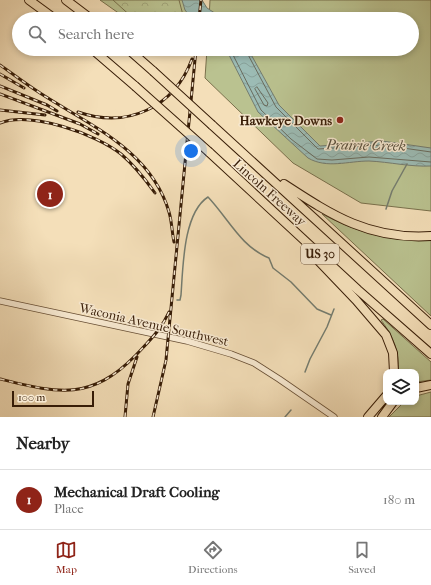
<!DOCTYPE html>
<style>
:root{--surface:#fff;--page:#f2f2f2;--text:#222;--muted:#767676;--line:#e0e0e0;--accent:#8f2418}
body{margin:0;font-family:"IM FELL French Canon",serif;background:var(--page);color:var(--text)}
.controls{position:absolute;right:12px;bottom:12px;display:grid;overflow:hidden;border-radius:8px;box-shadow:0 2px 6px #0003}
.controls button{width:36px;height:36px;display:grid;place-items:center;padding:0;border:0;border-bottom:1px solid var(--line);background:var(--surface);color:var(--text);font:20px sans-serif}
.scale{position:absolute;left:12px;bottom:10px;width:82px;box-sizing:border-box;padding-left:4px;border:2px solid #381d07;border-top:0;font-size:11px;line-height:14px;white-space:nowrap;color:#381d07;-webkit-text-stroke:3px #f8ead2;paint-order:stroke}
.you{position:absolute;left:191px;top:151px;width:14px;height:14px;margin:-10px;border:3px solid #fff;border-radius:50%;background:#1a73e8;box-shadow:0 0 0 6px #1a73e833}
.badge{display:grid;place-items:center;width:26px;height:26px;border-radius:50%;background:var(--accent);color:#fff;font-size:13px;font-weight:700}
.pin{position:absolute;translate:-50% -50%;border:2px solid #fff;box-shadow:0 1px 4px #0006}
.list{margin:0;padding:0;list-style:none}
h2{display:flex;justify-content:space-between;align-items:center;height:52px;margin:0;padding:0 16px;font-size:17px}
h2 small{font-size:13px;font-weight:400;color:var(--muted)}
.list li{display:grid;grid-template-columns:26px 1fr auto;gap:12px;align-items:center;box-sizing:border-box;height:60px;padding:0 16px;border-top:1px solid var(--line)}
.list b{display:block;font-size:15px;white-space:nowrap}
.list p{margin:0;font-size:13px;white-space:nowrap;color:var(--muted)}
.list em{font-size:13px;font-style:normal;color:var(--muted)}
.icon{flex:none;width:22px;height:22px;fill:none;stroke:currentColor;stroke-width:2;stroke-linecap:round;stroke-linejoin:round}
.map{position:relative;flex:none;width:431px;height:417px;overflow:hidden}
.search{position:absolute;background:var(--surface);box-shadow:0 2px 6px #0003;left:12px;right:12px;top:12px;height:44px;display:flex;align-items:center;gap:10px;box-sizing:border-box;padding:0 14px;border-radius:22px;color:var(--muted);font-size:15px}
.sheet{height:112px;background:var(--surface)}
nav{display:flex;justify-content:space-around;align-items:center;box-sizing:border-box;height:56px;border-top:1px solid var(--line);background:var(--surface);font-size:11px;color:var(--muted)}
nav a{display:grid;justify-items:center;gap:2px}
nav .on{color:var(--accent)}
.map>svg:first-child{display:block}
.green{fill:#bac290;stroke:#79704c}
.forest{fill:url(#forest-crowns);stroke:#79704c}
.water{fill:url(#water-waves);stroke:#747c6f}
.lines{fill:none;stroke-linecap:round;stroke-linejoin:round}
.shore{stroke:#6a6c5e;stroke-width:1}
.stream{stroke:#747c6f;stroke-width:1.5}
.minor-casing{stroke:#674e34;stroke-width:7}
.highway-casing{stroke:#381d07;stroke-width:10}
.minor{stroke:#f8ead2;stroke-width:5.5}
.highway{stroke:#f4dfb9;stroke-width:8}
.rail-casing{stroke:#381d07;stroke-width:3}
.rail{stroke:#f8ead2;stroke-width:1.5;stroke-dasharray:4.5;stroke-linecap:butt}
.highway-bridge-casing{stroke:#381d07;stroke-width:10;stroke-linecap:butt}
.highway-bridge{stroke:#f4dfb9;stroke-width:8}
.poi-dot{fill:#8f2418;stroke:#f8ead2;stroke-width:1.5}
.labels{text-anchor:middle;stroke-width:3;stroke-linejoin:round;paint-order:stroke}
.shield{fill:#f8ead2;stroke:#725a44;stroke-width:1}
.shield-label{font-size:12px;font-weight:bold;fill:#381d07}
.poi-label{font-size:13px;font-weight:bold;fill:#381d07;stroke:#f8ead2;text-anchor:end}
.street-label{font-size:13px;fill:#381d07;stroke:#f8ead2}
.water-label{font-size:14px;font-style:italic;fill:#564d3b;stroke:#f8ead2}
</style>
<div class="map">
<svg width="431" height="417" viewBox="0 0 431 417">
<defs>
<pattern id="forest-crowns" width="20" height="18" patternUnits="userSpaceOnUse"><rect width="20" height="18" fill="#bac290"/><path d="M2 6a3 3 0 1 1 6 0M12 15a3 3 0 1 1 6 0" fill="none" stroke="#a1a67b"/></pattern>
<pattern id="water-waves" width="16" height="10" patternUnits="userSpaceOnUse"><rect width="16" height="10" fill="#9cbcb5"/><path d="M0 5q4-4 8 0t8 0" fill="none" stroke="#87a19a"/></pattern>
</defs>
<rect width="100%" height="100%" fill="#f4dfb9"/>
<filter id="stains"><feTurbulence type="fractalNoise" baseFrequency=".005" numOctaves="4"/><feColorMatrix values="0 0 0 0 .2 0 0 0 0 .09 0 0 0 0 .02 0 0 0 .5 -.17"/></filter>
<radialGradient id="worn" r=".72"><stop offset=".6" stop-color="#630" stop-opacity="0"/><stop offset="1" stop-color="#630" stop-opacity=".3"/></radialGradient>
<path class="green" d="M100 0H190L188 19H127Z
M210 0H431V211L361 203 293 163 205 78 207 49H412V19H209Z
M322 214C357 232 391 242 431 240V316Z
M383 319 431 362V380L416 382V372H398C400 352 393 336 381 320Z
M431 392V417H389L404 402H416V396Z"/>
<path class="forest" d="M113 0H179L184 19H134Z"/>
<path class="water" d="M182 0H202L207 8 224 19H192L185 10Z
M226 49H248L279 105 320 146 382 141 431 148V166C410 167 390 162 369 161 348 161 327 169 308 158L258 112Z"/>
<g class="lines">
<path class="shore" d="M230 49 261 110 291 139 317 159 332 160 369 157 431 162
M245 49 276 107 318 149 382 145 431 152
M257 87 268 103 267 106 264 105 255 89Z"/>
<path class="stream" d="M386 209 392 191 407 164
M177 300H180L181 295C183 268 183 213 208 197 228 218 241 247 269 258L273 268 291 282 317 309 331 315
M305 372 310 359 327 327 334 309
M285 417 291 410"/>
<defs>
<path id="minor" d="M0 301 187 341 231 354 254 363 279 379 334 417"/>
<path id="highway" d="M29 0 55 19
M66 0 91 19
M92 49 135 86
M128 49 153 71
M212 125 431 325
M209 152 358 290 431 354
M284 184C333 216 370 240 431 236
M313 255 356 300 386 335 393 353 394 372
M416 388 431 385
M368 417 386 396
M382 417 393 402"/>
</defs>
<use href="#minor" class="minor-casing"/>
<use href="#highway" class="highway-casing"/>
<use href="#minor" class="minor"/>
<use href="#highway" class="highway"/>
<defs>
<path id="rail" d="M199 19 201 0
M0 65C13 74 26 84 40 93 89 125 151 150 169 212 172 222 172 233 174 242
M0 74 24 88
M0 86 47 105 57 111
M0 94 80 124 98 134
M0 110 45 115
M78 112C127 129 174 108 192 59
M0 123C31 111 96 134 121 154 134 165 145 179 155 193
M0 379C58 393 90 402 136 355 149 341 161 330 169 312
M125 417 128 384 137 357
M153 417 166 360 196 49"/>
</defs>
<use href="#rail" class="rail-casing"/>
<use href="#rail" class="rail"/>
<defs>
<path id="highway-bridge" d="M153 71 212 125
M135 86 209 152"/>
</defs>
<use href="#highway-bridge" class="highway-bridge-casing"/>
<use href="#highway-bridge" class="highway-bridge"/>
</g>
<circle class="poi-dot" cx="340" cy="120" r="4"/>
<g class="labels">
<rect class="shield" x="301" y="244" width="38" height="20" rx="3"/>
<g class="shield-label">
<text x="320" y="258">US 30</text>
</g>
<g class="poi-label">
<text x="332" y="125">Hawkeye Downs</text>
</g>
<g class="street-label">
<text transform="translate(270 192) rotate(42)" y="5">Lincoln Freeway</text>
<text transform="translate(154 324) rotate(13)" y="5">Waconia Avenue Southwest</text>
</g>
<g class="water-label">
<text transform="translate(366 145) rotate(1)" y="5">Prairie Creek</text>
</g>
</g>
<rect width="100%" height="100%" filter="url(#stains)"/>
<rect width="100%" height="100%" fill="url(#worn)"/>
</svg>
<div class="controls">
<button><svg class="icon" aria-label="layers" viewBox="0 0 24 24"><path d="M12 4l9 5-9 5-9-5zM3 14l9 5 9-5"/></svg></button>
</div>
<div class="scale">100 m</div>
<div class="you"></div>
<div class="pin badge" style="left:50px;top:194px">1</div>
<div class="search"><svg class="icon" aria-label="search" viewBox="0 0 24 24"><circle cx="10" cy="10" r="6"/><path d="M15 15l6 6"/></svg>Search here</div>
</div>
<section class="sheet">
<h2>Nearby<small></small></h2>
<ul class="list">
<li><span class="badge">1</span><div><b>Mechanical Draft Cooling</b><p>Place</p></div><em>180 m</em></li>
</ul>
</section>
<nav>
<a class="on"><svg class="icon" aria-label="map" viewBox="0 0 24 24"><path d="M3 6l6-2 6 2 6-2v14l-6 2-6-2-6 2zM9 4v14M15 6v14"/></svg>Map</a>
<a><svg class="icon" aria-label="directions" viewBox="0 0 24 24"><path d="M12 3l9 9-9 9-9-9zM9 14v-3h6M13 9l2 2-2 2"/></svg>Directions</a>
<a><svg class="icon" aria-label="saved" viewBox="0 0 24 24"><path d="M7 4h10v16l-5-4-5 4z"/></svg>Saved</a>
</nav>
